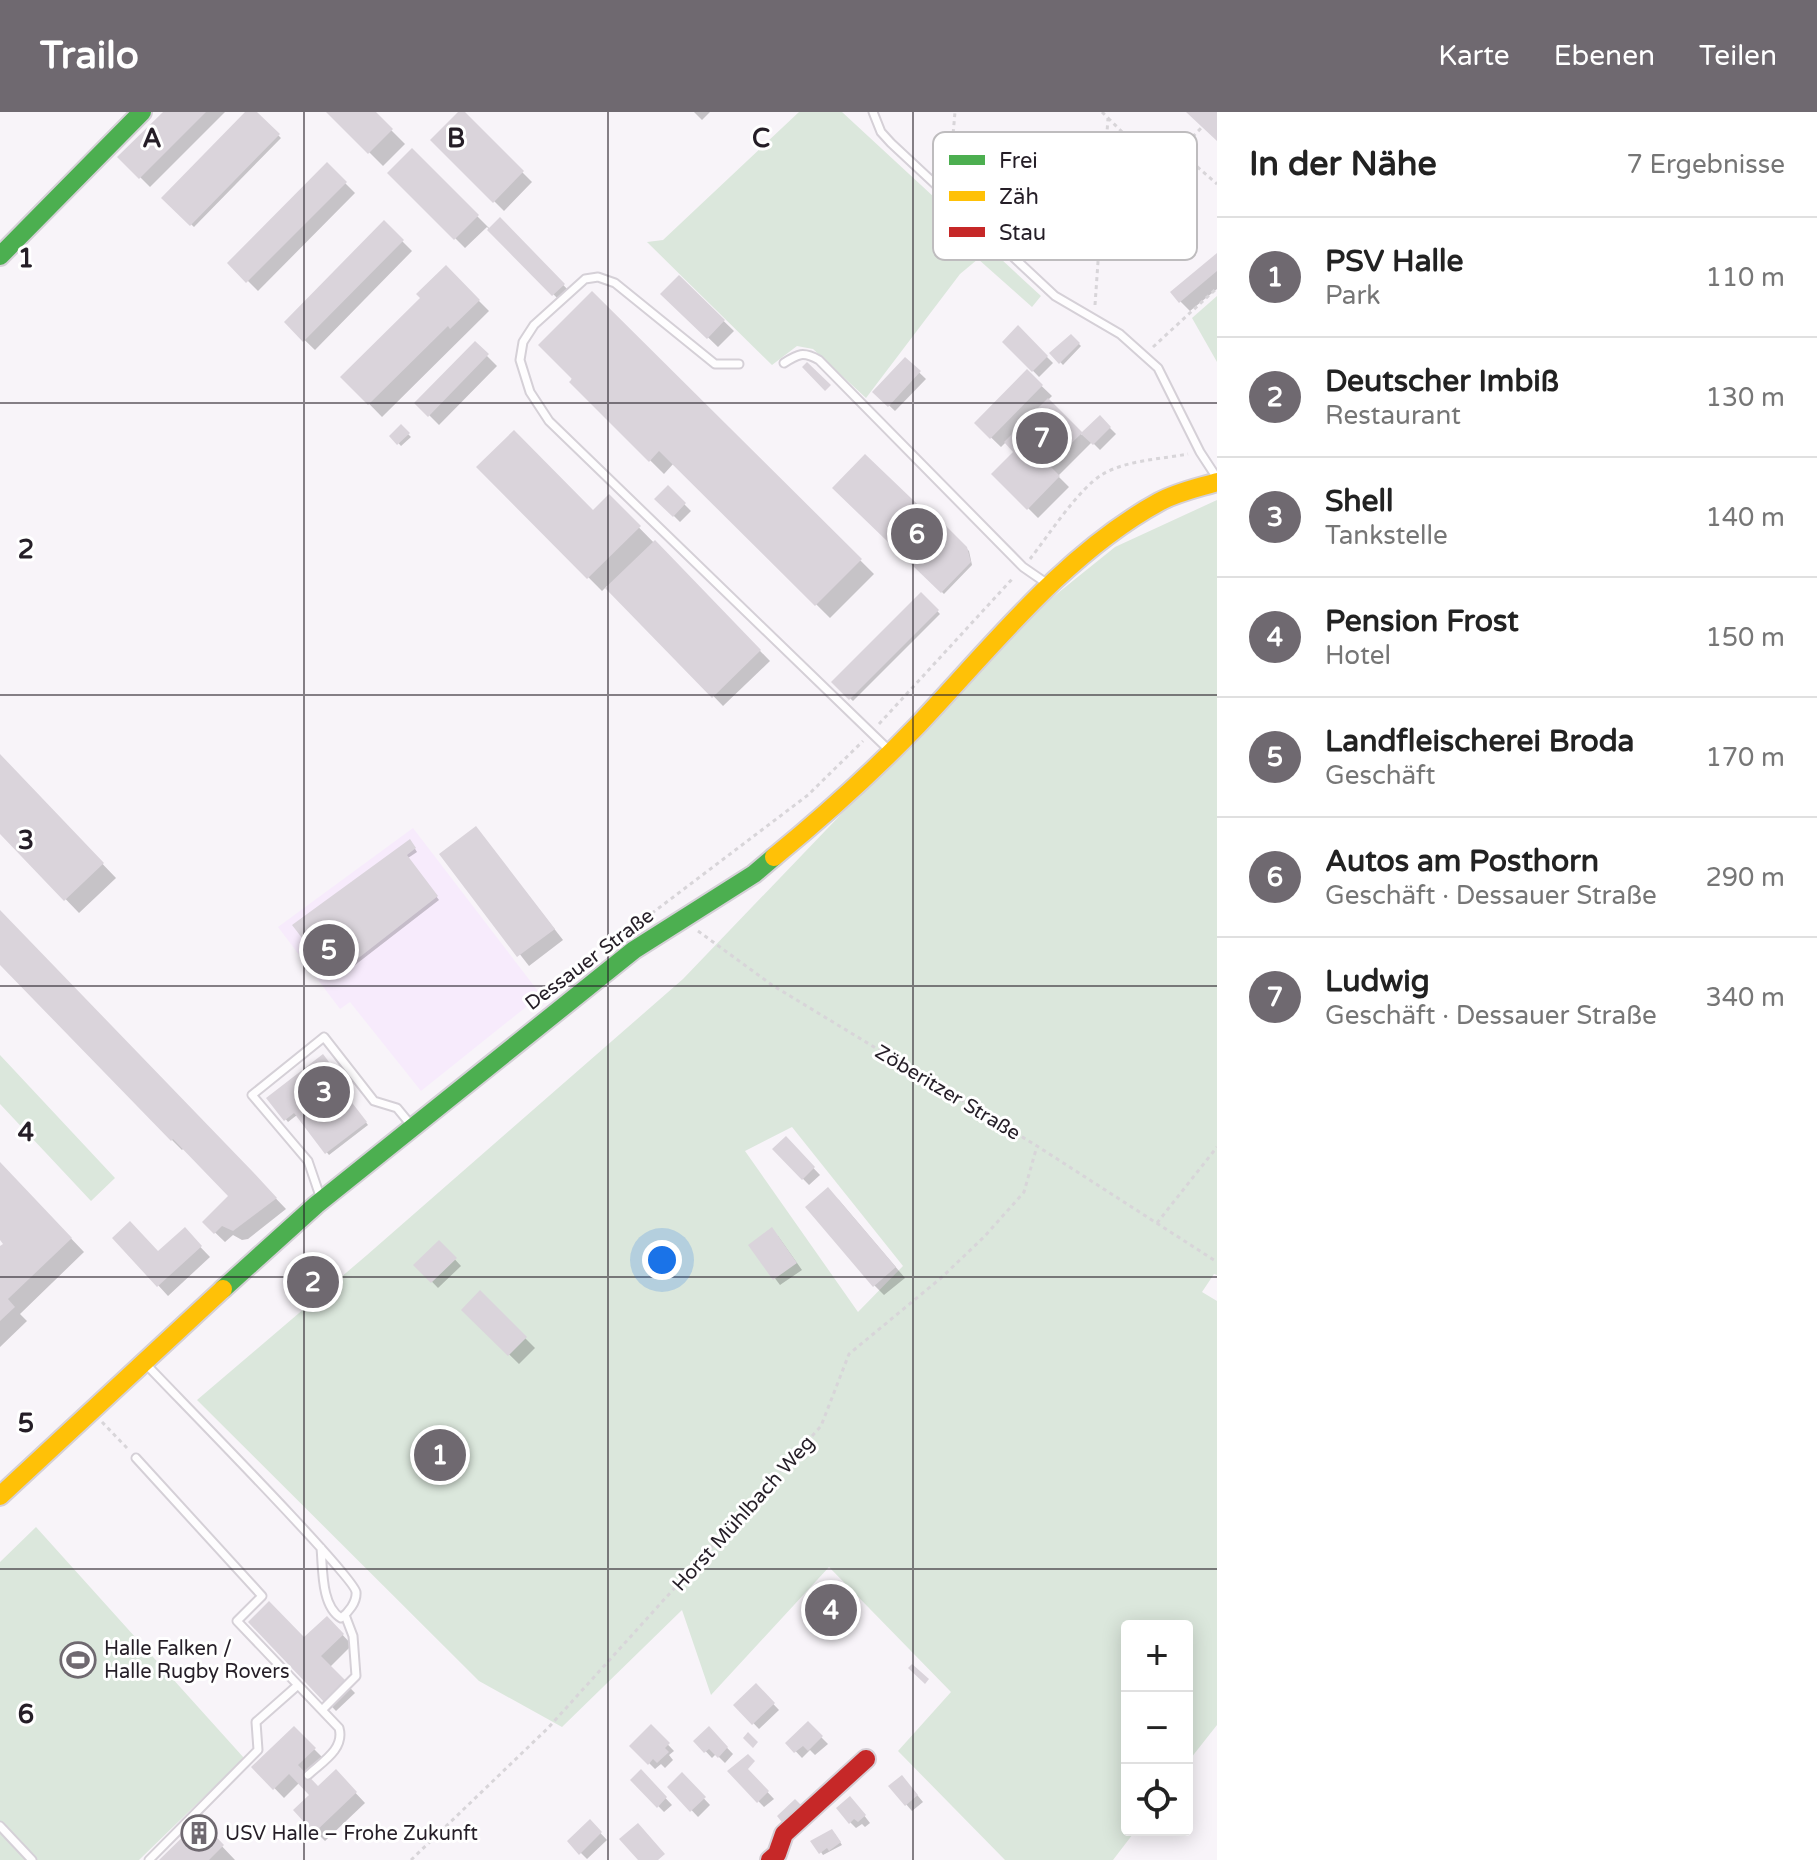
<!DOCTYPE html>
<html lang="de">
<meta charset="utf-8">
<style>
:root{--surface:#fff;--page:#f2f2f2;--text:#222;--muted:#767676;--line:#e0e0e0;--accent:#6f6970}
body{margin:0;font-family:"Varela Round",sans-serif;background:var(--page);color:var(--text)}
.controls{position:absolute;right:24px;bottom:24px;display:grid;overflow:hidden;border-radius:8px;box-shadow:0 4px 20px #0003}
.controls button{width:72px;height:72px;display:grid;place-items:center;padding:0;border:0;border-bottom:2px solid var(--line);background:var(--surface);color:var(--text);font:40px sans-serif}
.you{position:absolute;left:662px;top:1148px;width:28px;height:28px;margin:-20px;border:6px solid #fff;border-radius:50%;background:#1a73e8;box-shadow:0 0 0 12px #1a73e833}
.badge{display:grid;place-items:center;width:52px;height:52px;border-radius:50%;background:var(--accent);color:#fff;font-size:26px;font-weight:700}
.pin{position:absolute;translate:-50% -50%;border:4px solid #fff;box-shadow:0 2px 8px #0006}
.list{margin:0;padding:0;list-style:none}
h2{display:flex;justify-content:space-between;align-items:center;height:104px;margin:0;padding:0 32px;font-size:34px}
h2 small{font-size:26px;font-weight:400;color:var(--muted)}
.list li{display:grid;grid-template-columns:52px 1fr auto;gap:24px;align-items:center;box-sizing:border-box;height:120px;padding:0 32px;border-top:2px solid var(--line)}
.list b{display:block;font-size:30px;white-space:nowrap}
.list p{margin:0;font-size:26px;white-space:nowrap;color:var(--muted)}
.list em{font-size:26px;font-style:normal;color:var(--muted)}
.icon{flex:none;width:44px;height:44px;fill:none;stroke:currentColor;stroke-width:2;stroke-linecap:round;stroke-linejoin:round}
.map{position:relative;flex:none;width:1217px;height:1748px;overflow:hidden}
header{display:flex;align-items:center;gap:48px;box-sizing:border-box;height:112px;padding:0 40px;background:var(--accent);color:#fff}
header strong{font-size:38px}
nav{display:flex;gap:44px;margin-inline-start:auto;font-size:28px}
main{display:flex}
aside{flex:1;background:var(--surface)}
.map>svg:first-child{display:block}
.built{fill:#f7ebfc}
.green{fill:#dbe7dc;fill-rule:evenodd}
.shadow{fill:#0003}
.building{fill:#dad4db}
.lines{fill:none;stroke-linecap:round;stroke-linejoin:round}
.lane-casing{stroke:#d5d0d7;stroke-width:11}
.fast-casing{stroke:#d5d0d7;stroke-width:22}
.slow-casing{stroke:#d5d0d7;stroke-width:22}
.jam-casing{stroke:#d5d0d7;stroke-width:22}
.path{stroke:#d8d5d9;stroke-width:3;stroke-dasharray:4 4;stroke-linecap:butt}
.lane{stroke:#fefdfe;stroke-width:7}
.fast{stroke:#4caf50;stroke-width:18}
.slow{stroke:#ffc107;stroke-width:18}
.jam{stroke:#c62828;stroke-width:18}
.grid{fill:none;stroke:#251e27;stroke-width:2;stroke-opacity:0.55}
.labels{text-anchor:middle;stroke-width:6;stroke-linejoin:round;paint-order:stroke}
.street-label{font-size:20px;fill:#251e27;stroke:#fff}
.poi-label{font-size:20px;fill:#251e27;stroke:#fff;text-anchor:start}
.key{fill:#fff;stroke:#bebcbe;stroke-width:2}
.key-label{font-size:22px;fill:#251e27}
.grid-label{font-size:26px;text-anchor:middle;font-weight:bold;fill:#251e27;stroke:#fff;stroke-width:6;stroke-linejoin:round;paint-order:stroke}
</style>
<header>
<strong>Trailo</strong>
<nav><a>Karte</a><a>Ebenen</a><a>Teilen</a></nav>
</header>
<main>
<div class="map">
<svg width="1217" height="1748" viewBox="0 0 1217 1748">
<rect width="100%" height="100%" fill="#f8f4f9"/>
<path class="built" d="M413 716 541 883 421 979 350 890 340 897 278 815Z"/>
<path class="green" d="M799 0H842L1041 184 1032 195 978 147 960 162 866 286 813 237 797 234 772 253 647 130 663 128Z
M1217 184V250L1192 206Z
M1217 388V1163L1214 1162 1202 1180 1217 1189V1613L1187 1651V1514H1127V1718H1136L1113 1748H1005L898 1639 951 1580 829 1455 711 1583 682 1498 562 1615 479 1569 197 1288 367 1143 683 867 1038 497 1115 435ZM792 1015 903 1154 858 1200 745 1039Z
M0 943 115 1066 91 1089 0 992Z
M36 1415 244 1646 139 1748H0V1450Z"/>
<path class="shadow" d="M165 0H225L150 75 120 45Z
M248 0H254L281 26 194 115 164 86Z
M329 0H373L405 32 383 54Z
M462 0 532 70 504 99 433 28Z
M694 0H710L702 8Z
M412 39 490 117 500 108 573 183 563 192 487 115 465 136 390 61Z
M327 53 355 81 258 179 230 151Z
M384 111 412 139 315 238 286 210Z
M1217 144V177L1190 199 1180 189Z
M446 156 489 199 382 305 343 265 423 186Z
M679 166 734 219 718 235 663 182Z
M592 182 874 462 830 506 674 351 664 362 571 270Z
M1018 216 1053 251 1039 265 1005 230Z
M1071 224 1081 234 1063 253 1052 241Z
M475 232 497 254 439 313 417 291Z
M905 247 926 267 895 299 875 280Z
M1027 260 1052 284 1048 288 1082 323 1100 306 1116 322 1100 338 1092 330 1058 364 1069 375 1038 406 994 362 1016 340 1006 330 1001 335 976 311Z
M401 315 411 325 401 334 392 324Z
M479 355 593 400 609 385 770 549 723 594 607 474 602 479Z
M668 376 691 399 680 410 657 387Z
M835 376 935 412 938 409 969 439 972 453 944 482Z
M921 482 940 502 853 589 833 570Z
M0 645 116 766 79 801 0 719Z
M476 716 563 828 529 854 442 742Z
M412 732 417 740 408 746 439 788 337 867 334 864Z
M0 801 263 1073 286 1097 248 1127 242 1128 233 1123 225 1130 204 1110 231 1084 184 1036 182 1038 172 1028 0 850Z
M325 947 342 970 337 973 368 1013 329 1043 297 1003 288 1010 269 986Z
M786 1027 820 1063 809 1073 775 1038Z
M0 1052 84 1140 20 1202 27 1209 0 1235V1137L6 1132 0 1125Z
M838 1087 905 1166 884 1183 874 1173Z
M184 1118 210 1145 168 1184 115 1126 159 1142Z
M778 1124 802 1158 780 1173 750 1133Z
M439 1130 461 1154 438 1176 416 1153Z
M480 1181 535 1236 519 1252 464 1198Z
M841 1477 860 1498 829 1526 809 1504Z
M327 1506 352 1533 330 1555 355 1581 336 1599 251 1510 304 1528Z
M756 1574 779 1598 759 1617 736 1593Z
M808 1612 828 1632 815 1643 810 1638 802 1646 788 1631Z
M651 1615 674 1639 669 1643 673 1648 665 1656 661 1652 655 1657 632 1634Z
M294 1617 324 1647 306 1664 318 1677 336 1660 365 1691 325 1729 295 1699 312 1683 300 1670 284 1686 254 1655Z
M709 1617 733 1642 725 1651 716 1642 712 1646 696 1629Z
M739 1650 774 1687 764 1695 729 1659Z
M641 1660 672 1693 664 1700 633 1668Z
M682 1663 710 1693 698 1705 670 1675Z
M908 1672 923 1690 912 1699 891 1675Z
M856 1693 870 1711 865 1715 862 1712 856 1716 850 1710Z
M590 1710 607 1728 587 1747 569 1729Z
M200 1711 235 1748H162Z
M835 1722 842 1733 823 1743 821 1740Z"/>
<path class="building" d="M163 0H206L139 67 117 45Z
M245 0H257L280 22 190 114 161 86Z
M326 0H376L393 17 368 42Z
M458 0H465L524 59 493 91 430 28Z
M1186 0H1217V29L1202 15Z
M412 36 479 103 454 128 387 61Z
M327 50 347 70 246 171 227 151Z
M500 105 565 172 552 184 487 118Z
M384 108 404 128 303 230 284 210Z
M1217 141V159L1179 191 1170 180Z
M446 153 480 188 450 217 448 214 368 293 340 265 420 186 416 182Z
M679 163 725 208 707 227 660 182Z
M592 179 862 447 815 494 659 339 649 350 569 270 572 267 538 233Z
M1018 213 1048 244 1032 260 1002 230Z
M1071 222 1080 231 1059 252 1049 241Z
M475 229 489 242 428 305 414 291Z
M905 245 921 259 888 295 872 280Z
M807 250 831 273 825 279 802 255Z
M1027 257 1043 273 990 327 974 311Z
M1048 286 1082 320 1100 303 1111 315 1093 333 1081 322 1049 353 1060 364 1027 398 991 362 1013 340 1004 330Z
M401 312 410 321 397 333 389 324Z
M514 318 593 398 609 382 641 414 587 467 476 355Z
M865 342 935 409 938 406 967 435 971 450 941 481 832 376Z
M668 373 686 391 673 405 654 387Z
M655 428 761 538 712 586 605 476Z
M921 480 939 498 849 588 831 570Z
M0 642 104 751 64 789 0 722Z
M476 714 555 817 517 845 439 742Z
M410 727 416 736 407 743 438 784 333 866 292 813Z
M0 798 253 1060 277 1086 233 1119 222 1114 214 1122 202 1110 228 1084 173 1027 171 1029 0 853Z
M323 942 341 966 336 970 367 1010 325 1042 294 1001 284 1009 266 986Z
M786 1024 815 1055 802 1068 772 1037Z
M0 1050 72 1126 8 1187 15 1195 0 1209V1134L3 1132 0 1128Z
M828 1075 896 1155 873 1175 805 1095Z
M130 1109 158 1139 185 1115 202 1134 157 1175 112 1126Z
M772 1115 797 1151 773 1168 748 1133Z
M439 1128 457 1146 431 1171 413 1153Z
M480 1178 527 1225 508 1244 461 1198Z
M841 1474 855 1491 821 1521 806 1504Z
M269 1489 304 1525 327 1504 344 1522 321 1544 347 1570 325 1591 248 1510Z
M912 1552 929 1567 925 1572 908 1556Z
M756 1571 775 1591 752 1613 733 1593Z
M808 1609 823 1624 808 1639 803 1634 794 1641 785 1631Z
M651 1612 670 1631 665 1636 669 1640 657 1651 653 1647 648 1653 629 1634Z
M294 1614 316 1636 298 1653 318 1674 336 1657 357 1680 314 1721 293 1698 309 1683 289 1662 273 1678 251 1655Z
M709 1614 728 1635 718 1646 709 1637 704 1641 693 1629Z
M748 1620 758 1630 753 1636 743 1626Z
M748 1642 755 1649 748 1657 769 1679 757 1691 727 1659Z
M641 1657 667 1685 657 1696 630 1668Z
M682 1660 706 1685 690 1700 667 1675Z
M902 1663 918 1683 905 1694 888 1674Z
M850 1684 866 1703 858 1710 854 1707 849 1712 836 1696Z
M795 1687 803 1695 785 1714 777 1704Z
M590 1707 602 1720 579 1743 567 1729Z
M200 1708 224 1733 209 1748H159Z
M638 1711 665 1742 658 1748H638L619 1727Z
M832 1717 841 1730 829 1739 827 1736 819 1742 810 1729Z"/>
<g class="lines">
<defs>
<path id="lane" d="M873 0 881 20 891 31 1055 184 1120 222 1158 256 1200 340 1217 366
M784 251C798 242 803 239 819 248L1023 455 1049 473
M739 252H715L615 171 598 165 585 167 534 213 523 230 520 248 530 280 549 309 889 638
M320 1084 308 1049 252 983 324 925 374 989 397 996 411 1013
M144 1250C169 1277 354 1464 356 1480 357 1490 348 1501 341 1506 321 1494 323 1457 321 1436
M136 1346 262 1484 237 1509 298 1573
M322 1598 356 1564 353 1524 345 1503
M0 1714 32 1748
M149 1748 258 1638 256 1610 298 1573 339 1616C345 1637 322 1650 308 1663"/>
<path id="fast" d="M0 144 142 0
M223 1177 316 1093 634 838 754 762 774 745"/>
<path id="slow" d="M774 745C824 704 873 660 918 613 991 536 1064 442 1159 390 1177 380 1197 376 1217 370
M0 1384 223 1177"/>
<path id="jam" d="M770 1748 777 1742 784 1722 866 1647"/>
</defs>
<use href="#lane" class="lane-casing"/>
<use href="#fast" class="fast-casing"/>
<use href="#slow" class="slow-casing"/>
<use href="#jam" class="jam-casing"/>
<path class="path" d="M1108 6 1161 58 1202 15
M1179 39 1217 72
M949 69 955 0
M1095 193 1108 6 1102 0
M1153 235 1217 176
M1030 447C1048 424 1079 376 1103 362 1127 348 1162 347 1188 342
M879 612 1014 465
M639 811 808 683 863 629
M698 819 772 873 1037 1034 1217 1150
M1157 1111 1217 1035
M102 1310 127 1336
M411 1748 548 1616 821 1314 849 1242 941 1166 985 1124 1024 1080 1037 1034"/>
<use href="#lane" class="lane"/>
<use href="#fast" class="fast"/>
<use href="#slow" class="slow"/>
<use href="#jam" class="jam"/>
</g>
<path class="grid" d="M304 0V1748M608 0V1748M913 0V1748M0 291H1217M0 583H1217M0 874H1217M0 1165H1217M0 1457H1217"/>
<defs>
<symbol id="stadium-ring" viewBox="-11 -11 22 22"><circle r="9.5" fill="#fff" stroke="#6f6970" stroke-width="1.5"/><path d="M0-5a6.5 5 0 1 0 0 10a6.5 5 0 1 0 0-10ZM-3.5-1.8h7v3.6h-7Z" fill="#6f6970"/></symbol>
<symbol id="building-ring" viewBox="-11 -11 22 22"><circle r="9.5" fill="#fff" stroke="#6f6970" stroke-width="1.5"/><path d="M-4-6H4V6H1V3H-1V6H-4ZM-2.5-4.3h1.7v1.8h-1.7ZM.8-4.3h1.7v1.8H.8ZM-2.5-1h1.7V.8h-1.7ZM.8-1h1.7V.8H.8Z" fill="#6f6970"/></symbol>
</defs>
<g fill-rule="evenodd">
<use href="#stadium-ring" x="58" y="1528" width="40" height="40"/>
<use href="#building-ring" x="179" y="1701" width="40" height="40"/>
</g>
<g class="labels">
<g class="street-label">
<text transform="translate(589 847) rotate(-37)" y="7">Dessauer Straße</text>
<text transform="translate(948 980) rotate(31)" y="7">Zöberitzer Straße</text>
<text transform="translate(743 1401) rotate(-48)" y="7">Horst Mühlbach Weg</text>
</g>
<g class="poi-label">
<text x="104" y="1543">Halle Falken /<tspan x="104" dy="23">Halle Rugby Rovers</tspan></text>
<text x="225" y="1728">USV Halle – Frohe Zukunft</text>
</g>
</g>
<rect x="933" y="20" width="264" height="128" rx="12" class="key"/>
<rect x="949" y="43" width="36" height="10" fill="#4caf50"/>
<rect x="949" y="79" width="36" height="10" fill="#ffc107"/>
<rect x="949" y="115" width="36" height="10" fill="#c62828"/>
<g class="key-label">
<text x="999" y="56">Frei</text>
<text x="999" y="92">Zäh</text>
<text x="999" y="128">Stau</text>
</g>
<g class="grid-label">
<text x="152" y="35">A</text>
<text x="456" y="35">B</text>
<text x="761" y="35">C</text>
<text x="26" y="155">1</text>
<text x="26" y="446">2</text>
<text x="26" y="737">3</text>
<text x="26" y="1029">4</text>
<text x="26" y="1320">5</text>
<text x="26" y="1611">6</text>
</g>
</svg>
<div class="controls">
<button>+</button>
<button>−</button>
<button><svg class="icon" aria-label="locate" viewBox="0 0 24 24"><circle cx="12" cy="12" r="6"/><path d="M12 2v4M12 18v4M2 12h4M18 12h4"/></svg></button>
</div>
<div class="you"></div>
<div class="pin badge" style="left:440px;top:1343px">1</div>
<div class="pin badge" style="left:313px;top:1170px">2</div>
<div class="pin badge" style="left:324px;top:980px">3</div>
<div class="pin badge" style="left:831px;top:1498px">4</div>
<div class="pin badge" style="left:329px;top:838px">5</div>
<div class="pin badge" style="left:917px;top:422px">6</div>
<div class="pin badge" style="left:1042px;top:326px">7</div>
</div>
<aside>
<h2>In der Nähe<small>7 Ergebnisse</small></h2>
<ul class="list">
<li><span class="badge">1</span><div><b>PSV Halle</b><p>Park</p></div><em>110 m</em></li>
<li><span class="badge">2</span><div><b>Deutscher Imbiß</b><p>Restaurant</p></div><em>130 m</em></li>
<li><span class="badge">3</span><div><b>Shell</b><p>Tankstelle</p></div><em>140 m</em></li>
<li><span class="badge">4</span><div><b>Pension Frost</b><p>Hotel</p></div><em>150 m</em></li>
<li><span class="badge">5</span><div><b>Landfleischerei Broda</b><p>Geschäft</p></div><em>170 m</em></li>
<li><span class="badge">6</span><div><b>Autos am Posthorn</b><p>Geschäft · Dessauer Straße</p></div><em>290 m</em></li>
<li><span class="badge">7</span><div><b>Ludwig</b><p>Geschäft · Dessauer Straße</p></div><em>340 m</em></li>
</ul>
</aside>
</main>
